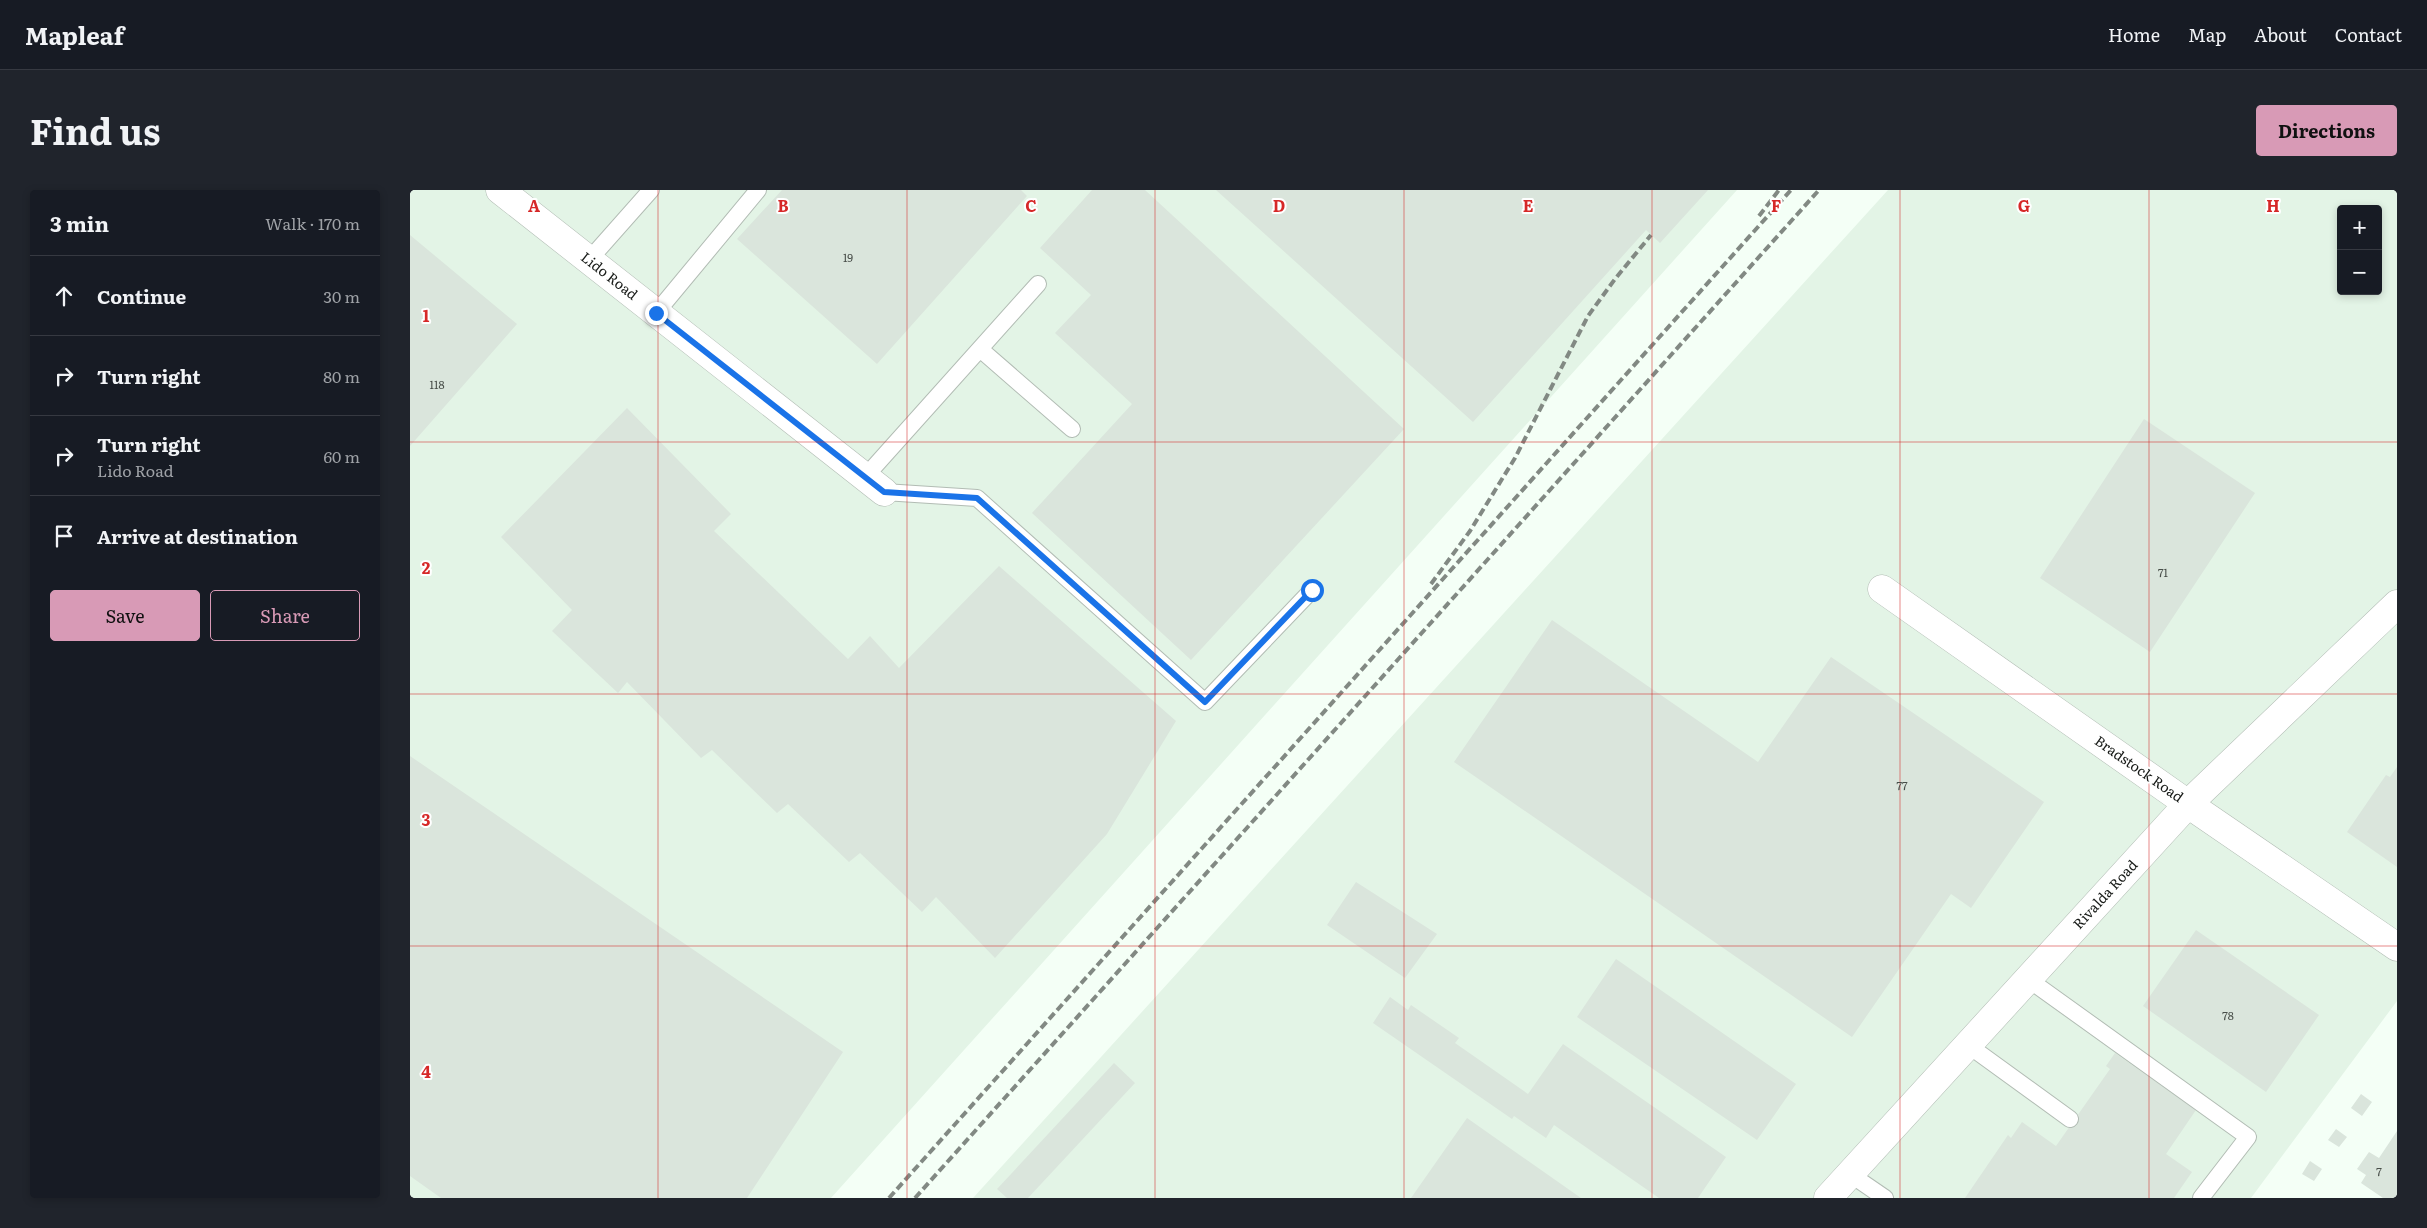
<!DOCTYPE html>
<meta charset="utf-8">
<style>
:root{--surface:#171b24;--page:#20242c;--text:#f1f3f6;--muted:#9ea1a6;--line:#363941;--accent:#d89ab6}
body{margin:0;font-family:Literata,serif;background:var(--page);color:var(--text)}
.controls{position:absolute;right:15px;top:15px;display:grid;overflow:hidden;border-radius:5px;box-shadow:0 2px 8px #0003}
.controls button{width:45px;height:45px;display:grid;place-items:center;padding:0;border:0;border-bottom:1px solid var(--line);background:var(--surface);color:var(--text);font:25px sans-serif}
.stop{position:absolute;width:15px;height:15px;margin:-11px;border:4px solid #1a73e8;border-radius:50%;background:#fff}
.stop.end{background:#1a73e8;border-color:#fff;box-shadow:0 1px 5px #0008}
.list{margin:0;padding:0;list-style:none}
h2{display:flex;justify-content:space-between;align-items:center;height:65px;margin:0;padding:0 20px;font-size:21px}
h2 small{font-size:16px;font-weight:400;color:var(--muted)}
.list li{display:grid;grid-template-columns:32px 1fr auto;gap:15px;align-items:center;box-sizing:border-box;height:80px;padding:0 20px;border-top:1px solid var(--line)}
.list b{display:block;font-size:19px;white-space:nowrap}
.list p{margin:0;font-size:16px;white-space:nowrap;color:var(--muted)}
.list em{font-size:16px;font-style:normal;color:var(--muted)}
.actions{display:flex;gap:10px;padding:15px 20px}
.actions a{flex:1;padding:11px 0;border:1px solid var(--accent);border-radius:5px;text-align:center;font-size:18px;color:var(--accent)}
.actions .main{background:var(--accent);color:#111}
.icon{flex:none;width:28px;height:28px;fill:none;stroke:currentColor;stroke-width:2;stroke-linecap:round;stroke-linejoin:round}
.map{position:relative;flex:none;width:1987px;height:1008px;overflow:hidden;border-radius:5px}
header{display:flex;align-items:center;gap:30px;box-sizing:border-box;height:70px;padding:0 25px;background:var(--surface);border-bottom:1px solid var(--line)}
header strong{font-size:24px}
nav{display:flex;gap:28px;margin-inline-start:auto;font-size:18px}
.intro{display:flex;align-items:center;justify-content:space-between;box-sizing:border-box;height:120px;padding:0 30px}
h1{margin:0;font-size:35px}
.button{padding:12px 22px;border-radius:5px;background:var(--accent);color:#111;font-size:18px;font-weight:700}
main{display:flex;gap:30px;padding:0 30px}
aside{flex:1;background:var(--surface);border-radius:5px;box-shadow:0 2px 8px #0003}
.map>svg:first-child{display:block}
.built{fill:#e3f4e6;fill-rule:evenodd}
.building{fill:#dae5dc}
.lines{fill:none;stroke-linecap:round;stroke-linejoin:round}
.lane-casing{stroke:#b2bcb4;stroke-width:18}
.street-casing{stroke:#b2bcb4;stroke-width:29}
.secondary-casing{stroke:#b2bcb4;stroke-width:29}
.lane{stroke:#fff;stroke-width:16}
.street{stroke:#fff;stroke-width:28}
.secondary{stroke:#fff;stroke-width:28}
.rail{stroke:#828983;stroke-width:4;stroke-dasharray:8 4;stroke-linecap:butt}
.route{stroke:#1a73e8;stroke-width:6}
.grid{fill:none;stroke:#d62828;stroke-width:1;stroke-opacity:0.55}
.labels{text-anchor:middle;stroke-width:4;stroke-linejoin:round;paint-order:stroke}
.number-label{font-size:11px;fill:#484e49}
.street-label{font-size:14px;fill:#181b18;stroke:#fff}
.grid-label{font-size:16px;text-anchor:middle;font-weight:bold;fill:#d62828;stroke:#fff;stroke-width:4;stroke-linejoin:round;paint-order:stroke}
</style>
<header>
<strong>Mapleaf</strong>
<nav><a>Home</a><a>Map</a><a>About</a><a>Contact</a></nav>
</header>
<div class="intro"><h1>Find us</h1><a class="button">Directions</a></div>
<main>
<aside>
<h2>3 min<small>Walk · 170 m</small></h2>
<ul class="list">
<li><svg class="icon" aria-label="ahead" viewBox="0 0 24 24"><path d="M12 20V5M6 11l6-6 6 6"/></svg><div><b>Continue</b></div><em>30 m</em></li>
<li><svg class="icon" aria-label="right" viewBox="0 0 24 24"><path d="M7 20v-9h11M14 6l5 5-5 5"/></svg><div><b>Turn right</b></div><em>80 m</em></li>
<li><svg class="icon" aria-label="right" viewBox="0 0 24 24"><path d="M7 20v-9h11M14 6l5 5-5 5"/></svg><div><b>Turn right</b><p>Lido Road</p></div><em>60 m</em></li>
<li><svg class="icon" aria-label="arrive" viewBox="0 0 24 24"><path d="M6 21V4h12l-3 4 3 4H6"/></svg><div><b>Arrive at destination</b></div></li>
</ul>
<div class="actions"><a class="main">Save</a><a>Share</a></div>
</aside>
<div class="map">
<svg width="1987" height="1008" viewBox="0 0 1987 1008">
<rect width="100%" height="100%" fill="#f4fff6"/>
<path class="built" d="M0 0H1327L421 1008H0Z
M1478 0H1987V811L1841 1008H563ZM1931 19H1968V101H1931Z"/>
<path class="building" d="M372 0H611L617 6 467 174 327 49Z
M682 0H735L994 239 781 470 622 323 722 214 645 143 681 105 630 58Z
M806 0H1298L1250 53 1236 40 1063 232Z
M0 45 107 134 0 256Z
M217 218 321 324 304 341 438 469 460 446 489 478 589 376 766 531 697 644 585 768 526 707 512 722 450 663 439 672 378 614 367 623 302 560 291 568 217 492 208 503 142 441 162 420 91 347Z
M1734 229 1845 303 1740 462 1630 388Z
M1142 430 1348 572 1421 467 1634 612 1561 718 1541 704 1442 847 1044 572Z
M0 566 433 862 337 1008H31L0 986Z
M1987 577V677L1937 642 1976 585 1980 587Z
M946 692 1027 744 995 788 917 735Z
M1786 740 1909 825 1856 902 1733 816Z
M1206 769 1386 894 1347 950 1167 827Z
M980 807 998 820 1001 815 1049 848 1045 853 1118 904 1153 854 1316 967 1288 1008H1249L1144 935 1136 948 1104 926 1102 929 963 833Z
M1705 863 1786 920 1756 964 1782 982 1764 1008H1555L1598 945 1601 948 1612 932 1646 956 1700 879 1696 876Z
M704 873 725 893 618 1008H597L587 999Z
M1951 904 1962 912 1952 926 1941 918Z
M1057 928 1171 1008H1001Z
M1926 939 1937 947 1929 957 1918 950Z
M1987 941V1008H1973L1951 993 1956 985 1947 979 1959 962 1969 968Z
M1900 971 1912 979 1904 991 1892 984Z"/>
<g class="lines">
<defs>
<path id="lane" d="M179 70 241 0
M246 123 348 0
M570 159 662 239
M455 287 628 94
M474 302 567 308 795 512 902 400
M1618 789 1838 947 1791 1008
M1558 855 1660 929
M1440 984 1475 1008"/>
<g id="street">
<path id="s1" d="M90 0 474 302"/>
<path id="s2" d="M1418 1008 1778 614 1472 399"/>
</g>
<path id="secondary" d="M1987 414 1778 614 1987 757"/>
</defs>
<use href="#lane" class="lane-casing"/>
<use href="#street" class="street-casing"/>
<use href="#secondary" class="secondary-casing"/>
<use href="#lane" class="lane"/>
<use href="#street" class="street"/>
<use href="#secondary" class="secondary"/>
<path class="rail" d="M1349 26 1369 0
M1021 394 1060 341 1105 268 1178 126 1205 89 1241 45
M479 1008 1381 0
M505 1008 1409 0"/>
</g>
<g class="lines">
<path class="route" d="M246 123 474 302 567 308 795 512 902 400"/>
</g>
<path class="grid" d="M248 0V1008M497 0V1008M745 0V1008M994 0V1008M1242 0V1008M1490 0V1008M1739 0V1008M0 252H1987M0 504H1987M0 756H1987"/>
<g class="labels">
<g class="number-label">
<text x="438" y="72">19</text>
<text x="27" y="199">118</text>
<text x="1753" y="387">71</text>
<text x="1492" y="600">77</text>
<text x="1818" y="830">78</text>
<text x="1969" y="986">7</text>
</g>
<g class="street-label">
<text dy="5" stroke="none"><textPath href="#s1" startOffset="139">Lido Road</textPath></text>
<text transform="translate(1729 579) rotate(35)" y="5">Bradstock Road</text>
<text dy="5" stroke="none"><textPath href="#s2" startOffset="411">Rivalda Road</textPath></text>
</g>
</g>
<g class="grid-label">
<text x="124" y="22">A</text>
<text x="373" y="22">B</text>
<text x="621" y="22">C</text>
<text x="869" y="22">D</text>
<text x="1118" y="22">E</text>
<text x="1366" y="22">F</text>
<text x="1614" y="22">G</text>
<text x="1863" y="22">H</text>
<text x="16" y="132">1</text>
<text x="16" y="384">2</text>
<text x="16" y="636">3</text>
<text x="16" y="888">4</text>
</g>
</svg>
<div class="controls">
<button>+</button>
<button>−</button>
</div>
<div class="stop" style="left:902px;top:400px"></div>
<div class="stop end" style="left:246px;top:123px"></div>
</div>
</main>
